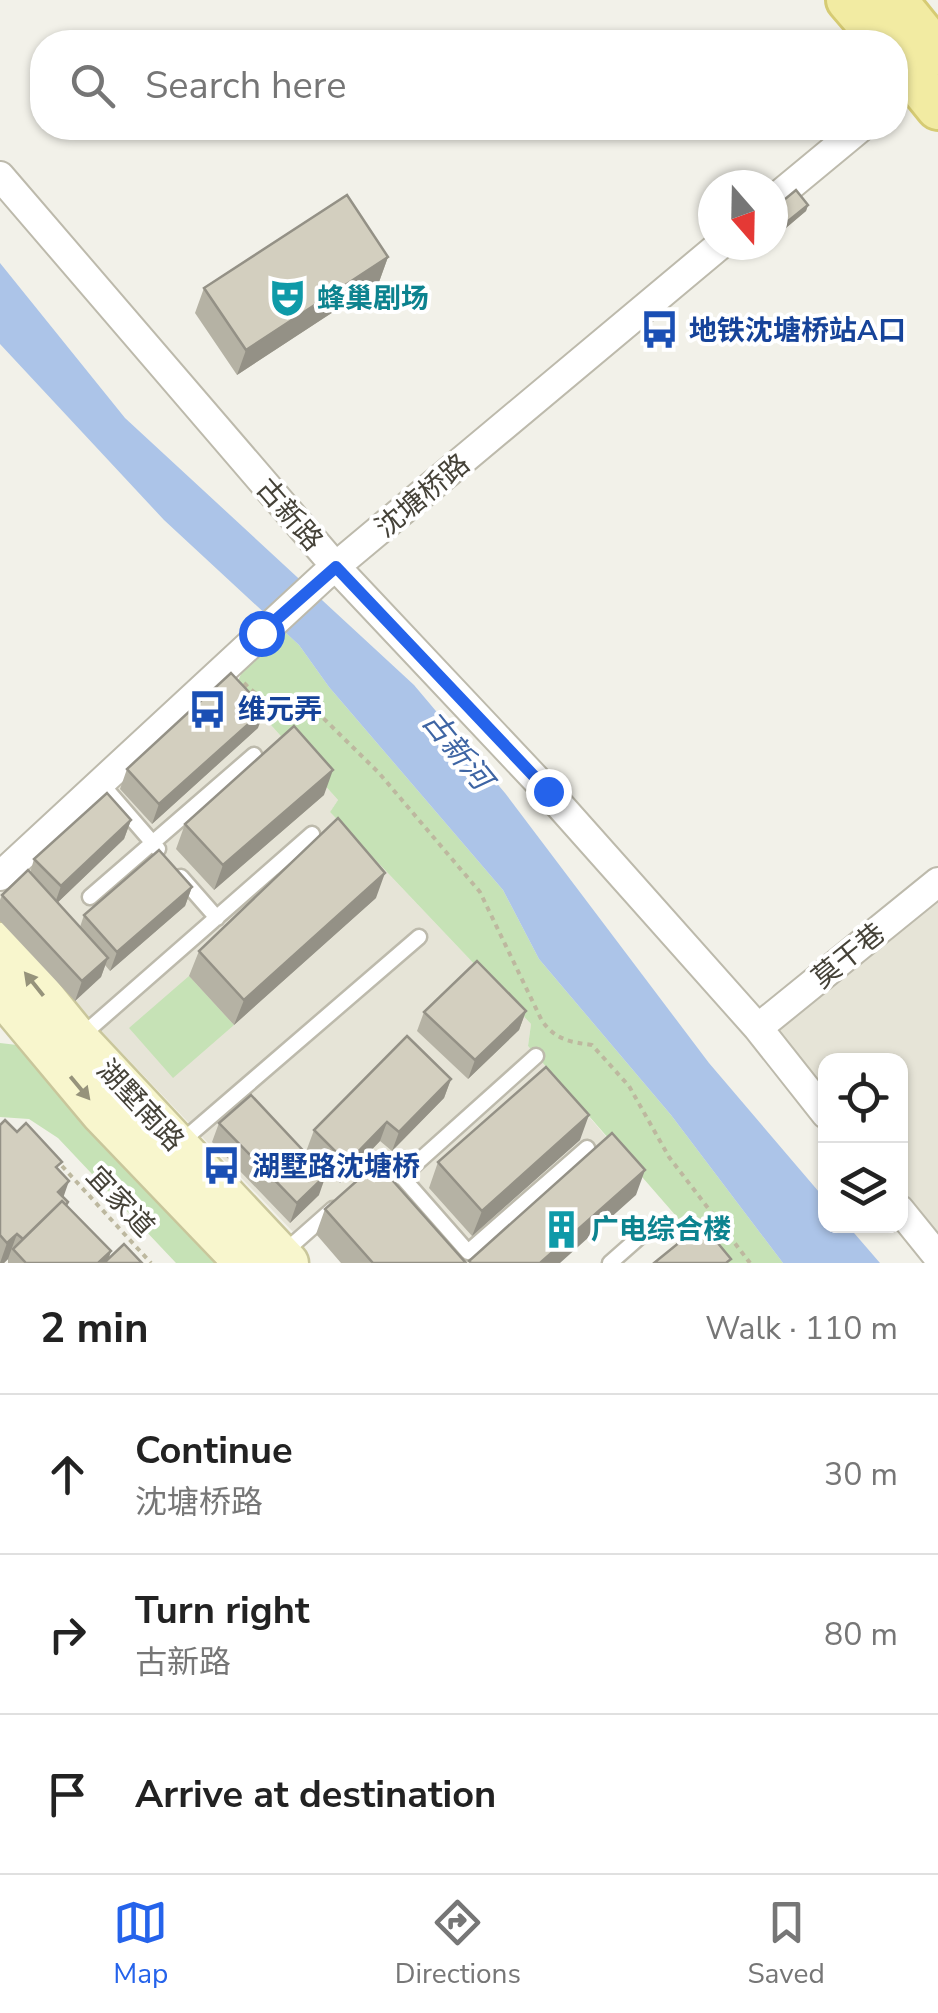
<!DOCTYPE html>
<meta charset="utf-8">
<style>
:root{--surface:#fff;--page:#f6f6f6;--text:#222;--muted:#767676;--line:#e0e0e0;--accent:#2563eb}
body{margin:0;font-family:"Nunito Sans","Noto Sans SC",sans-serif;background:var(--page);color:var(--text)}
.controls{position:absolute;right:30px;bottom:30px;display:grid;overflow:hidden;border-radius:20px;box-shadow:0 2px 8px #0004}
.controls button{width:90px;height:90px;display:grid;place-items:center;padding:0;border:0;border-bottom:2px solid var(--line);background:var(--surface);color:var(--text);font:50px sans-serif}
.compass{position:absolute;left:698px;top:170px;width:90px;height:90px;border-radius:50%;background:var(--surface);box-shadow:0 2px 8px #0004;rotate:160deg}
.stop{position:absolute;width:30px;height:30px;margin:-22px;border:8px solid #2563eb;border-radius:50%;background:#fff}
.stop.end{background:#2563eb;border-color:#fff;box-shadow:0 2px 10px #0008}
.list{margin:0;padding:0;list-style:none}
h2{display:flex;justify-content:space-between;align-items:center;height:130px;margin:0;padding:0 40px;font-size:42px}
h2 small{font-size:32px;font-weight:400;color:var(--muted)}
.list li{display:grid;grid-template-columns:65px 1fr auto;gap:30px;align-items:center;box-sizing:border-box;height:160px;padding:0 40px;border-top:2px solid var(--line)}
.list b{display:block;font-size:38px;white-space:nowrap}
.list p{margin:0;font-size:32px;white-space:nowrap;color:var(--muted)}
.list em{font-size:32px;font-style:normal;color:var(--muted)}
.icon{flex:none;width:55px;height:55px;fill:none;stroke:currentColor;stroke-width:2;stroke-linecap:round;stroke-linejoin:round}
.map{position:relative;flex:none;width:938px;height:1263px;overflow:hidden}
.search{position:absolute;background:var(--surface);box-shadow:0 2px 8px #0004;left:30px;right:30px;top:30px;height:110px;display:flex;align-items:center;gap:25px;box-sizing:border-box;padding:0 35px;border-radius:40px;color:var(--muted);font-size:38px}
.sheet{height:610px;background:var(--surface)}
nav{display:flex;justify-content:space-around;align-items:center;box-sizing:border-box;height:140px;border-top:2px solid var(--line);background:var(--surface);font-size:28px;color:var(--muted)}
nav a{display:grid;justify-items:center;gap:5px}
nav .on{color:var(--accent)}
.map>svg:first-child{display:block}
.residential{fill:#e6e4d7}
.green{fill:#c6e2b6}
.water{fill:#acc4e8}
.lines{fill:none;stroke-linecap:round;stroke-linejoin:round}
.service-casing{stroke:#bdbaac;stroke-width:19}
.minor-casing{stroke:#bdbaac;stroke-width:32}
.secondary-casing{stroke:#c9c69b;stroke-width:45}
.primary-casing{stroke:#d6cb73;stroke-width:48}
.path{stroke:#bdb89f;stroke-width:4;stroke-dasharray:5 5;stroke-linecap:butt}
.service{stroke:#fff;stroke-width:14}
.minor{stroke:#fff;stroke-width:28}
.secondary{stroke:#f8f6cd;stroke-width:40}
.primary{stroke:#f2eba2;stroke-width:42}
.wall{fill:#b5b2a4}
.shaded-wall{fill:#949186}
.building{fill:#d3cfbf;stroke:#949186;stroke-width:2.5}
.oneway{fill:#96937b}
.route{stroke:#2563eb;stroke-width:12}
.labels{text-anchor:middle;stroke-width:8;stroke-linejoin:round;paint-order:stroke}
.culture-label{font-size:28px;font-weight:bold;fill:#0d838f;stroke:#fff;text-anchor:start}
.transit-label{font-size:28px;font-weight:bold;fill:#164399;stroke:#fff;text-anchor:start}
.street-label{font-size:28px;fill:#454238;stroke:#fff}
.water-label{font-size:30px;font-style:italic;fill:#3e65a4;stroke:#fff}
</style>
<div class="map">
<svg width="938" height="1263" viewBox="0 0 938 1263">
<rect width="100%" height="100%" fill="#f2f1e9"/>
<path class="residential" d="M220 685 236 686 338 800 330 812 531 1024 528 1046 609 1140 469 1263H459L375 1166 294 1233 0 925V893Z
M938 899V1233L901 1187 900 1060H826L825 1093 776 1032Z"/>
<path class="green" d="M282 629 299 645 329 687 503 890 539 959 671 1115 783 1263H717L528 1046 531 1024 330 812 338 800 236 686 248 657Z
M189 976 234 1025 173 1078 129 1028Z
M0 1043 17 1045 222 1263H176L58 1138 29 1119 0 1117Z"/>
<path class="water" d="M0 263 125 418 414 685 505 793 709 1063 825 1199 826 1226H848L880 1263H783L671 1115 539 959 503 890 329 687 299 645 164 520 0 344Z"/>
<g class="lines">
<defs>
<path id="service" d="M100 782 158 849
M181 877 217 918
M90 897 254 755
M79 1038 312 834
M181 1142 419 937
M401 1177 536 1056
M368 1178 388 1161 468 1252 587 1148
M282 1254 333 1209
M610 1263 644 1233"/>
<path id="minor" d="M0 176 336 567 547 791 758 1028 826 1114
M773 200 860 128
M0 876 323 577 720 245
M758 1028 938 882
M900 1210 938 1257"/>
<path id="secondary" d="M0 943 78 1039 288 1263
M0 992 102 1114 245 1263"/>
<path id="primary" d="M848 0 884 42
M895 0 938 53
M896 56 938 108"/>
</defs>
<use href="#service" class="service-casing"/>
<use href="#minor" class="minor-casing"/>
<use href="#secondary" class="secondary-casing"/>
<use href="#primary" class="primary-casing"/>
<path class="path" d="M244 683C265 705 287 709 316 711L379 773 480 892 542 1021C556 1040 570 1042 592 1045L629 1086 669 1157 750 1263
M62 1166 151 1263"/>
<use href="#service" class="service"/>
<use href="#minor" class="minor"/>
<use href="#secondary" class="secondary"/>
<use href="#primary" class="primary"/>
</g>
<path class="wall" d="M808 205 806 211 780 233 773 225V209Z
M388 257 379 282 237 375 195 313 204 288Z
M258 728 152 824 120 789 127 769Z
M324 795 214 890 176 849 185 824Z
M131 820 124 839 57 903 80 927 84 915 192 887 185 906 110 971 105 965 101 977 75 1001 0 921V900L2 895 30 873 34 859Z
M376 898 234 1025 189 976 199 951Z
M526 1011 519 1030 468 1079 417 1031 424 1012Z
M451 1079 444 1098 392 1151 380 1141 340 1183 307 1149 314 1130Z
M219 1123 319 1195 290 1223 212 1142Z
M0 1125 59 1171 63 1197 68 1202 67 1206 111 1251 108 1260 142 1263H8V1259L4 1263H0Z
M580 1140 472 1236 429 1188 438 1162Z
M325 1209 466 1263H341L316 1234Z"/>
<path class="shaded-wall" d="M808 205 806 211 780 233 782 226Z
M388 257 379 282 237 375 246 350Z
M265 709 258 728 152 824 159 804Z
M333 770 324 795 214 890 223 865Z
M131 820 124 839 54 906 61 886Z
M385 873 376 898 234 1025 244 1000Z
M192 887 185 906 110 971 117 952Z
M108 958 101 977 75 1001 82 981Z
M526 1011 519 1030 468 1079 475 1060Z
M451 1079 444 1098 392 1151 399 1132Z
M589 1115 580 1140 472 1236 482 1211Z
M387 1122 380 1141 340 1183 347 1163Z
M645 1170 636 1195 560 1263H540Z
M326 1175 319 1195 290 1223 297 1203Z
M69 1181 60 1207 58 1192Z
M17 1234 8 1259 4 1263H0L7 1243Z
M111 1251 107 1263H98Z"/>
<path class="building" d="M796 190 808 205 782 226 773 216V209Z
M347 195 388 257 246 350 204 288Z
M231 673 265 709 159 804 127 769Z
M294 726 333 770 223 865 185 824Z
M107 793 131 820 61 886 34 859Z
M338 818 385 873 244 1000 199 951Z
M159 850 192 887 117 952 84 915Z
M28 870 108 958 82 981 2 895Z
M477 961 526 1011 475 1060 424 1012Z
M407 1036 451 1079 399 1132 387 1122 347 1163 314 1130Z
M546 1067 589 1115 482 1211 438 1162Z
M251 1095 326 1175 297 1203 219 1123Z
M5 1120 17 1132 26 1123 62 1162 56 1167 69 1181 58 1192 68 1202 66 1205 62 1201 23 1239 17 1234 7 1243 0 1235V1125Z
M612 1133 645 1170 540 1263H471L469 1261Z
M377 1163 466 1263H373L325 1209Z
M62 1201 111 1251 98 1263H26L13 1249Z
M702 1224 731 1259 726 1263H654Z
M124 1244 142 1263H104Z"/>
<defs><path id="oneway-solid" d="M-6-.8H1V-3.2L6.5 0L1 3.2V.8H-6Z" transform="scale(2.5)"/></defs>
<g class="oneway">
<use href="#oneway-solid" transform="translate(34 984) rotate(-129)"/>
<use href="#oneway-solid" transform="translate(80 1088) rotate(50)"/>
</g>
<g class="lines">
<path class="route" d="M261 633 336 567 548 791"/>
</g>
<defs>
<symbol id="theatre-bare" viewBox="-9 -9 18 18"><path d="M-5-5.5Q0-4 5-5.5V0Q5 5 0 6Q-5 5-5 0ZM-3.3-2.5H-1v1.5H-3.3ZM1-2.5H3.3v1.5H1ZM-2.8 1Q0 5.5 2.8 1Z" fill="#0f9aa8" stroke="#fff" stroke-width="2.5" paint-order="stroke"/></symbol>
<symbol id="bus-bare" viewBox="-9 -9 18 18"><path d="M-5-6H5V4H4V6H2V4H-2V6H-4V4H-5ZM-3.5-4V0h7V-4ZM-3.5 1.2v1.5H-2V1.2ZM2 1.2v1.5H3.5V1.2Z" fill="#1a4fb4" stroke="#fff" stroke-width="2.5" paint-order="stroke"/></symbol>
<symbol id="building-bare" viewBox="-9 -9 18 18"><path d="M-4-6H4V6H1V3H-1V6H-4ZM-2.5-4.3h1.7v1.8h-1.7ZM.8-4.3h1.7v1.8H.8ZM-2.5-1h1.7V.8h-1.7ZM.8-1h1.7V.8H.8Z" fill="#0f9aa8" stroke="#fff" stroke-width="2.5" paint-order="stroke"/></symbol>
</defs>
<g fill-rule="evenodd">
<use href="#theatre-bare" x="260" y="270" width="55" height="55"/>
<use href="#bus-bare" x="632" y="302" width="55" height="55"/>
<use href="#bus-bare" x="180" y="682" width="55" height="55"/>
<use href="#bus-bare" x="194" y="1138" width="55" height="55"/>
<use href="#building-bare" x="534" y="1202" width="55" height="55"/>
</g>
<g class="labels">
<g class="culture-label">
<text x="317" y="308">蜂巢剧场</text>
<text x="591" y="1239">广电综合楼</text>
</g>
<g class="transit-label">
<text x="689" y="340">地铁沈塘桥站A口</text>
<text x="238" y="719">维元弄</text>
<text x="252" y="1176">湖墅路沈塘桥</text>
</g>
<g class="street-label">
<text transform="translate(422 495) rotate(-40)" y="10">沈塘桥路</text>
<text transform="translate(290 514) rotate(49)" y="10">古新路</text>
<text transform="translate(848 955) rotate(-39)" y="10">莫干巷</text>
<text transform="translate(141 1105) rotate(47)" y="10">湖墅南路</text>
<text transform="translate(121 1201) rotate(47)" y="10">宜家道</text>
</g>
<g class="water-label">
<text transform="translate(457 750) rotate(51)" y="10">古新河</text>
</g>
</g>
</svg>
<div class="controls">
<button><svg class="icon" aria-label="locate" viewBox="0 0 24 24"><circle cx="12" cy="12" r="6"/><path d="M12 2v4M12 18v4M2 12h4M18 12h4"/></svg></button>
<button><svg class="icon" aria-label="layers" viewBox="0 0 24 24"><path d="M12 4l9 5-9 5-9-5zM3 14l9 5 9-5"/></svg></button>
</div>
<svg class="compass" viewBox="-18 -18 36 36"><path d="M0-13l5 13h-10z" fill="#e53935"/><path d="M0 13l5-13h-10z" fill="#767676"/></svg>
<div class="stop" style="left:261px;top:633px"></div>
<div class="stop end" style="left:548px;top:791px"></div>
<div class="search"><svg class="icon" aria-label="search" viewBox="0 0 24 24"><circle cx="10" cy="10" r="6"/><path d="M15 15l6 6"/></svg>Search here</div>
</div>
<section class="sheet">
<h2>2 min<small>Walk · 110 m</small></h2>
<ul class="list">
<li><svg class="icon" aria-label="ahead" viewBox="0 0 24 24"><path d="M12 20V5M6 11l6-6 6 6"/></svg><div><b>Continue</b><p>沈塘桥路</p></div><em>30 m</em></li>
<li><svg class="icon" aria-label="right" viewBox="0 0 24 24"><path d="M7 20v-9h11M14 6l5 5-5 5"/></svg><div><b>Turn right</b><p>古新路</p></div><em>80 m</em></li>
<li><svg class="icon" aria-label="arrive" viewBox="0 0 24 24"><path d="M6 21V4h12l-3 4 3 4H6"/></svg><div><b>Arrive at destination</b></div></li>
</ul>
</section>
<nav>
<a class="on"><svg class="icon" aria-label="map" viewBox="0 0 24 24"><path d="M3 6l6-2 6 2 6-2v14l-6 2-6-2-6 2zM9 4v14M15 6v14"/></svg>Map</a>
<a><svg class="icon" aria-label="directions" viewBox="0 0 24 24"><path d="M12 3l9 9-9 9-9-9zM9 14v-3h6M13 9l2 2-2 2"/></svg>Directions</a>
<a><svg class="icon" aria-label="saved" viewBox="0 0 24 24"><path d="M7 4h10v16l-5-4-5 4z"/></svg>Saved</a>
</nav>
